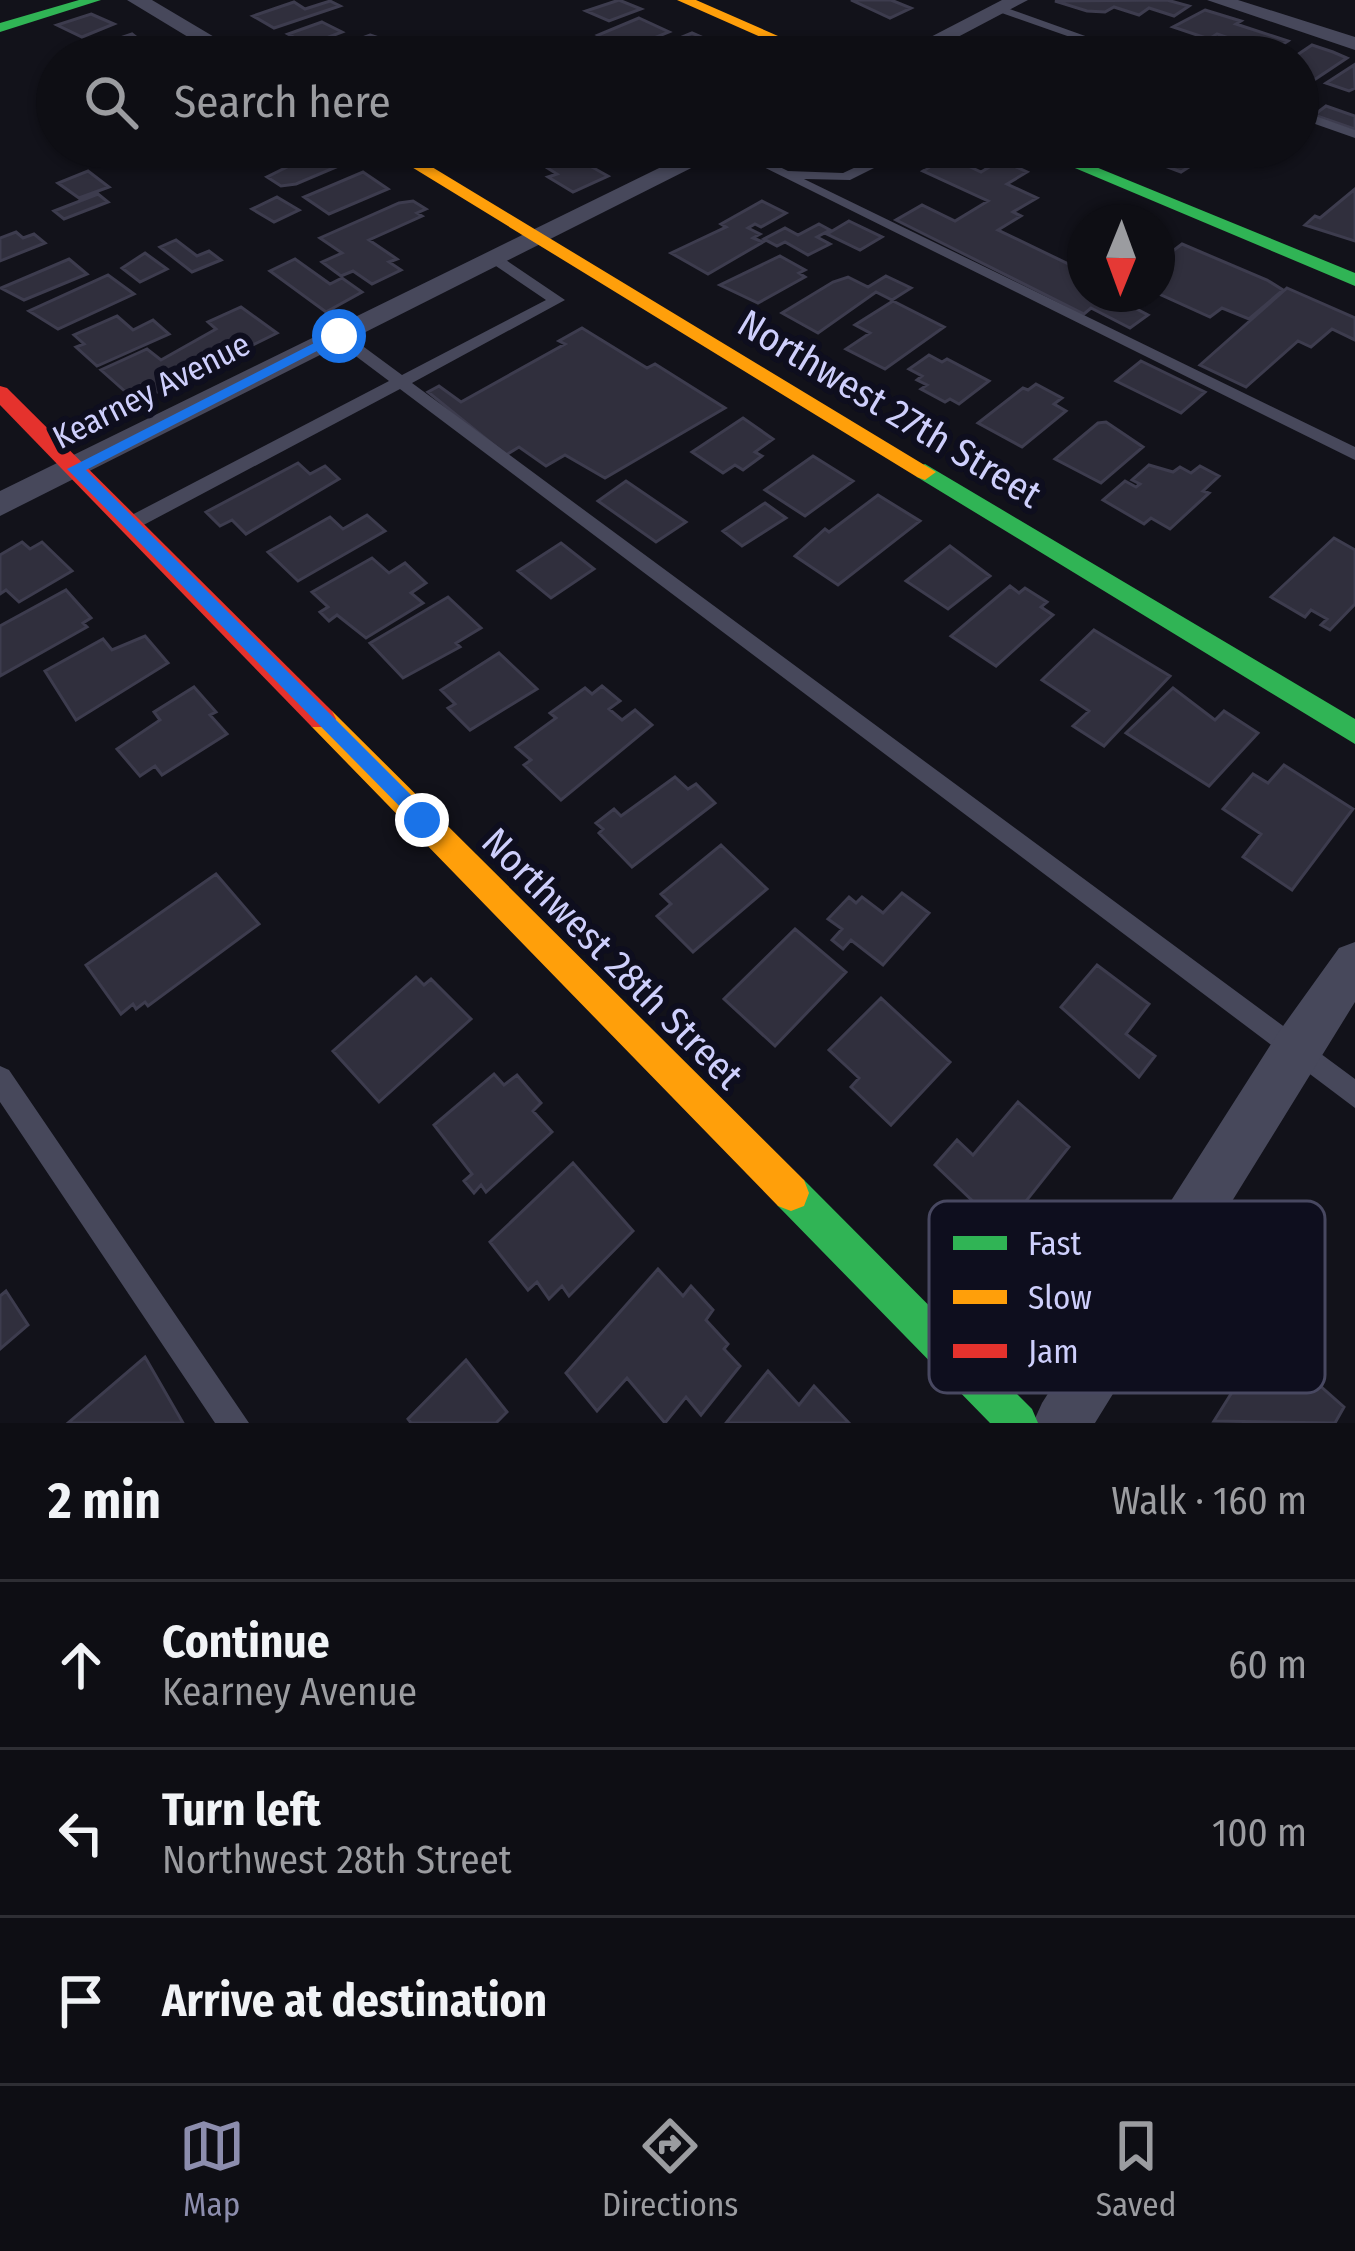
<!DOCTYPE html>
<meta charset="utf-8">
<style>
:root{--surface:#0e0e14;--page:#1c1c22;--text:#f1f3f6;--muted:#9b9ca0;--line:#2e2e34;--accent:#8c8dad}
body{margin:0;font-family:"Fira Sans Condensed",sans-serif;background:var(--page);color:var(--text)}
.compass{position:absolute;left:1067px;top:204px;width:108px;height:108px;border-radius:50%;background:var(--surface);box-shadow:0 3px 9px #0004;rotate:181deg}
.stop{position:absolute;width:36px;height:36px;margin:-27px;border:9px solid #1a73e8;border-radius:50%;background:#fff}
.stop.end{background:#1a73e8;border-color:#fff;box-shadow:0 3px 12px #0008}
.list{margin:0;padding:0;list-style:none}
h2{display:flex;justify-content:space-between;align-items:center;height:156px;margin:0;padding:0 48px;font-size:51px}
h2 small{font-size:39px;font-weight:400;color:var(--muted)}
.list li{display:grid;grid-template-columns:78px 1fr auto;gap:36px;align-items:center;box-sizing:border-box;height:168px;padding:0 48px;border-top:3px solid var(--line)}
.list b{display:block;font-size:45px;white-space:nowrap}
.list p{margin:0;font-size:39px;white-space:nowrap;color:var(--muted)}
.list em{font-size:39px;font-style:normal;color:var(--muted)}
.icon{flex:none;width:66px;height:66px;fill:none;stroke:currentColor;stroke-width:2;stroke-linecap:round;stroke-linejoin:round}
.map{position:relative;flex:none;width:1355px;height:1423px;overflow:hidden}
.search{position:absolute;background:var(--surface);box-shadow:0 3px 9px #0004;left:36px;right:36px;top:36px;height:132px;display:flex;align-items:center;gap:30px;box-sizing:border-box;padding:0 42px;border-radius:66px;color:var(--muted);font-size:45px}
.sheet{height:660px;background:var(--surface)}
nav{display:flex;justify-content:space-around;align-items:center;box-sizing:border-box;height:168px;border-top:3px solid var(--line);background:var(--surface);font-size:33px;color:var(--muted)}
nav a{display:grid;justify-items:center;gap:6px}
nav .on{color:var(--accent)}
.map>svg:first-child{display:block}
.building{fill:#302f3d;stroke:#3d3c4e;stroke-width:3}
.lines{fill:none;stroke-linecap:round;stroke-linejoin:round}
.lane{fill:#47485b;fill-rule:evenodd}
.street{fill:#47485b;fill-rule:evenodd}
.fast{fill:#30b455;fill-rule:evenodd}
.slow{fill:#ff9f0a;fill-rule:evenodd}
.jam{fill:#e5322d;fill-rule:evenodd}
.route{fill:#1a73e8}
.labels{text-anchor:middle;stroke-width:12;stroke-linejoin:round;paint-order:stroke}
.far-street-label{font-size:33px;fill:#cecffc;stroke:#0e0e1e}
.street-label{font-size:39px;fill:#cecffc;stroke:#0e0e1e}
.key{fill:#0e0e1e;stroke:#484861;stroke-width:3}
.key-label{font-size:33px;fill:#cecffc}
</style>
<div class="map">
<svg width="1355" height="1423" viewBox="0 0 1355 1423">
<rect width="100%" height="100%" fill="#12121a"/>
<path class="building" d="M619 0 641 9 609 21 586 11Z
M851 0H891L911 8 890 18Z
M1167 0 1189 6 1174 16 1149 8 1139 15 1114 7 1105 12 1087 11 1055 1Z
M330 1 340 6 274 28 253 16 294 2 305 9Z
M1205 10 1241 21 1236 24 1288 41 1265 56 1252 51 1258 48 1217 34 1209 39 1173 27Z
M91 14 114 24 82 37 57 25Z
M639 18 669 32 627 49 598 35Z
M322 22 342 32 308 45 288 34Z
M692 33 722 46 696 57H634Z
M132 34 147 46 114 57 73 54Z
M370 35 394 43 357 57 321 53Z
M1312 45 1333 52 1347 58 1314 80 1298 74 1302 63 1294 57Z
M1354 65 1355 88 1349 91 1326 83Z
M1326 106 1355 116V129L1314 115Z
M311 147H324L348 162 296 184 281 186 267 177 305 158 297 153Z
M507 147H559L565 150 532 165Z
M783 147H856L822 165Z
M1114 147H1197L1211 153 1181 172Z
M943 154 981 172 1001 160 1027 172 1007 184 1037 198 1013 212 1021 216 998 230 1085 272V294H1108L1148 315 1130 328 1091 308 1084 314 896 220 922 205 955 221 988 201 923 171 928 168 921 165Z
M572 156 608 176 573 192 548 177 557 174 546 167Z
M88 171 109 187 79 198 58 183Z
M363 172 388 189 329 214 304 197Z
M1355 189V241L1305 225 1315 216 1320 218Z
M98 194 108 202 64 219 54 211Z
M277 197 299 210 274 222 252 209Z
M413 201 426 209 417 213 422 216 369 240 397 259 389 262 401 270 372 284 353 271 341 276 322 262 342 253 320 238 399 203Z
M762 201 786 213 761 227 755 224 748 228 760 234 753 238 763 242 708 274 671 253 726 227 721 224Z
M849 221 882 237 860 250 827 234Z
M819 224 830 230 817 237 830 244 808 255 785 242 777 246 764 239 785 228 798 235Z
M16 232 23 238 34 234 45 243 0 261V238Z
M176 240 197 256 209 251 221 260 192 272 160 247Z
M1182 244 1267 280 1283 290 1249 319 1222 308 1210 317 1157 293V263Z
M145 253 167 269 140 282 122 268Z
M780 256 805 270 799 273 805 277 758 303 720 285Z
M69 259 87 274 24 300 1 288Z
M295 259 330 284 342 278 362 292 326 312 270 271Z
M108 275 134 294 58 329 29 311Z
M886 276 911 288 892 300 876 292 818 333 782 313 833 282 848 277 868 287Z
M1287 288 1355 318V340L1332 329 1311 347 1298 341 1246 387 1200 365Z
M893 301 944 327 885 369 846 349 870 333 855 325Z
M241 307 277 333 137 402 101 370 147 349 161 360 216 329 208 322Z
M117 316 133 330 153 320 169 334 97 366 76 347 84 344 74 335Z
M582 328 647 368 655 364 725 408 605 478 565 455 546 466 519 447 506 455 428 392 439 386 461 402 565 344 559 341Z
M929 355 942 362 947 359 989 381 959 404 950 399 945 402 921 389 927 385 917 380 922 376 909 369Z
M1141 361 1205 392 1181 413 1116 381Z
M1036 384 1062 398 1054 404 1066 411 1022 447 978 423 1023 388 1028 390Z
M743 418 773 439 755 452 762 456 743 470 735 465 723 473 692 452Z
M1106 422 1143 447 1101 483 1055 459 1098 423Z
M813 456 853 481 805 516 765 490Z
M298 463 310 474 325 466 339 479 246 534 232 520 220 526 206 512Z
M1149 465 1173 472 1180 467 1191 473 1200 466 1219 476 1203 491 1209 493 1170 529 1151 518 1144 524 1103 500 1125 481 1136 487 1140 484 1132 480Z
M626 481 686 522 656 542 598 501Z
M878 495 920 521 838 585 795 556 825 529 829 532Z
M765 503 786 518 742 546 723 531Z
M367 515 385 531 298 581 268 552 330 517 343 529Z
M1334 538 1355 550V604L1330 630 1321 625 1327 619 1311 610 1305 617 1271 597Z
M22 542 30 549 42 542 72 571 19 602 6 590 0 594V555Z
M561 543 594 569 551 598 518 571Z
M950 546 990 576 948 609 906 581Z
M372 558 389 573 405 563 426 583 411 593 423 603 366 638 337 615 329 621 320 612 328 607 312 592Z
M1010 586 1019 593 1025 588 1047 602 1041 607 1053 615 996 666 951 636Z
M66 590 91 618 83 623 87 627 0 676V626Z
M448 597 481 628 456 643 460 647 403 678 370 643Z
M1094 630 1170 676 1104 746 1073 726 1089 711 1042 680Z
M145 636 168 663 76 720 45 671 103 639 112 650Z
M499 653 537 689 470 730 448 708 455 704 441 690Z
M602 686 620 701 609 709 622 720 635 710 652 725 561 800 524 765 531 760 516 747 556 718 550 713 585 688 592 694Z
M194 687 216 712 210 715 227 734 162 775 155 766 140 776 117 749 160 720 154 712Z
M1173 688 1215 720 1224 711 1258 733 1209 786 1126 733Z
M1284 765 1353 809 1292 890 1243 857 1261 834 1223 809 1253 774 1268 783Z
M675 777 688 789 696 784 715 803 632 867 599 833 603 829 596 823 614 809 621 816Z
M721 845 767 889 693 952 657 916 671 904 661 894Z
M216 874 259 924 148 1006 145 1002 136 1009 133 1004 121 1014 86 965Z
M902 893 929 913 883 965 851 940 843 949 832 940 842 929 828 919 849 897 856 903 862 897 883 913Z
M795 929 846 972 775 1046 724 999Z
M1097 965 1149 1004 1126 1034 1155 1056 1139 1077 1061 1007Z
M416 977 424 985 431 979 471 1019 379 1102 333 1051Z
M881 998 950 1062 891 1125 851 1087 859 1078 829 1050Z
M494 1074 504 1085 517 1075 541 1103 533 1111 552 1132 486 1192 481 1185 474 1193 464 1181 472 1174 434 1125Z
M1018 1102 1069 1147 1003 1230 935 1165 957 1140 973 1155Z
M573 1163 633 1231 569 1296 562 1286 549 1299 537 1282 528 1290 490 1242Z
M658 1269 683 1296 691 1286 713 1310 706 1320 728 1344 724 1349 740 1366 701 1415 686 1397 665 1423 627 1378 597 1411 566 1373Z
M6 1291 28 1325 0 1349V1296Z
M1266 1338 1344 1407 1335 1423 1214 1421Z
M145 1357 183 1423H68Z
M466 1360 507 1412 496 1423H411L408 1419Z
M768 1371 799 1405 814 1386 849 1423H726Z"/>
<g class="lines">
<path class="lane" d="M996 7H1004L1144 57H1127L996 11Z
M1298 110 1355 130V138L1298 118Z
M723 147H739L788 171 843 173 899 147H916L850 180 804 179 1355 447V460Z
M490 256H500L565 300 412 383 1355 1079V1108L400 389 136 529H124L121 524 124 519 389 381 333 339V333H345L402 375 546 300 490 262Z
M0 1066 9 1070 249 1423H215L0 1102Z"/>
<path class="street" d="M127 0H152L248 57H221Z
M1002 0H1028L920 57H892Z
M1207 0H1238L1355 37V50Z
M702 147H733L0 516V491Z
M1355 942V1002L1095 1423H1033L1042 1403 1278 1033 1339 948Z"/>
<path class="fast" d="M79 0H101L0 32V23Z
M1025 147H1047L1355 273V286Z
M925 464 1355 719V744L917 477V467Z
M791 1175 804 1180 1032 1409 1038 1423H990L778 1206 773 1193 778 1180Z"/>
<path class="slow" d="M677 0H696L826 57H806Z
M379 147H399L936 472 925 480 917 477Z
M322 708 332 711 804 1180 809 1193 804 1206 791 1211 778 1206 312 727 308 719 312 711Z"/>
<path class="jam" d="M0 386 7 388 332 711 336 719 332 727H312L0 405Z"/>
</g>
<path class="route" d="M334 333 346 336 86 470 430 814V827L422 829 67 469Z"/>
<g class="labels">
<g class="far-street-label">
<text transform="translate(151 390) rotate(-27)" y="12">Kearney Avenue</text>
</g>
<g class="street-label">
<text transform="translate(890 408) rotate(31)" y="14">Northwest 27th Street</text>
<text transform="translate(613 958) rotate(45)" y="14">Northwest 28th Street</text>
</g>
</g>
<rect x="929" y="1201" width="396" height="192" rx="18" class="key"/>
<rect x="953" y="1236" width="54" height="14" fill="#30b455"/>
<rect x="953" y="1290" width="54" height="14" fill="#ff9f0a"/>
<rect x="953" y="1344" width="54" height="14" fill="#e5322d"/>
<g class="key-label">
<text x="1028" y="1255">Fast</text>
<text x="1028" y="1309">Slow</text>
<text x="1028" y="1363">Jam</text>
</g>
</svg>
<svg class="compass" viewBox="-18 -18 36 36"><path d="M0-13l5 13h-10z" fill="#e53935"/><path d="M0 13l5-13h-10z" fill="#9b9ca0"/></svg>
<div class="stop" style="left:339px;top:336px"></div>
<div class="stop end" style="left:422px;top:820px"></div>
<div class="search"><svg class="icon" aria-label="search" viewBox="0 0 24 24"><circle cx="10" cy="10" r="6"/><path d="M15 15l6 6"/></svg>Search here</div>
</div>
<section class="sheet">
<h2>2 min<small>Walk · 160 m</small></h2>
<ul class="list">
<li><svg class="icon" aria-label="ahead" viewBox="0 0 24 24"><path d="M12 20V5M6 11l6-6 6 6"/></svg><div><b>Continue</b><p>Kearney Avenue</p></div><em>60 m</em></li>
<li><svg class="icon" aria-label="left" viewBox="0 0 24 24"><path d="M17 20v-9H6M10 6l-5 5 5 5"/></svg><div><b>Turn left</b><p>Northwest 28th Street</p></div><em>100 m</em></li>
<li><svg class="icon" aria-label="arrive" viewBox="0 0 24 24"><path d="M6 21V4h12l-3 4 3 4H6"/></svg><div><b>Arrive at destination</b></div></li>
</ul>
</section>
<nav>
<a class="on"><svg class="icon" aria-label="map" viewBox="0 0 24 24"><path d="M3 6l6-2 6 2 6-2v14l-6 2-6-2-6 2zM9 4v14M15 6v14"/></svg>Map</a>
<a><svg class="icon" aria-label="directions" viewBox="0 0 24 24"><path d="M12 3l9 9-9 9-9-9zM9 14v-3h6M13 9l2 2-2 2"/></svg>Directions</a>
<a><svg class="icon" aria-label="saved" viewBox="0 0 24 24"><path d="M7 4h10v16l-5-4-5 4z"/></svg>Saved</a>
</nav>
